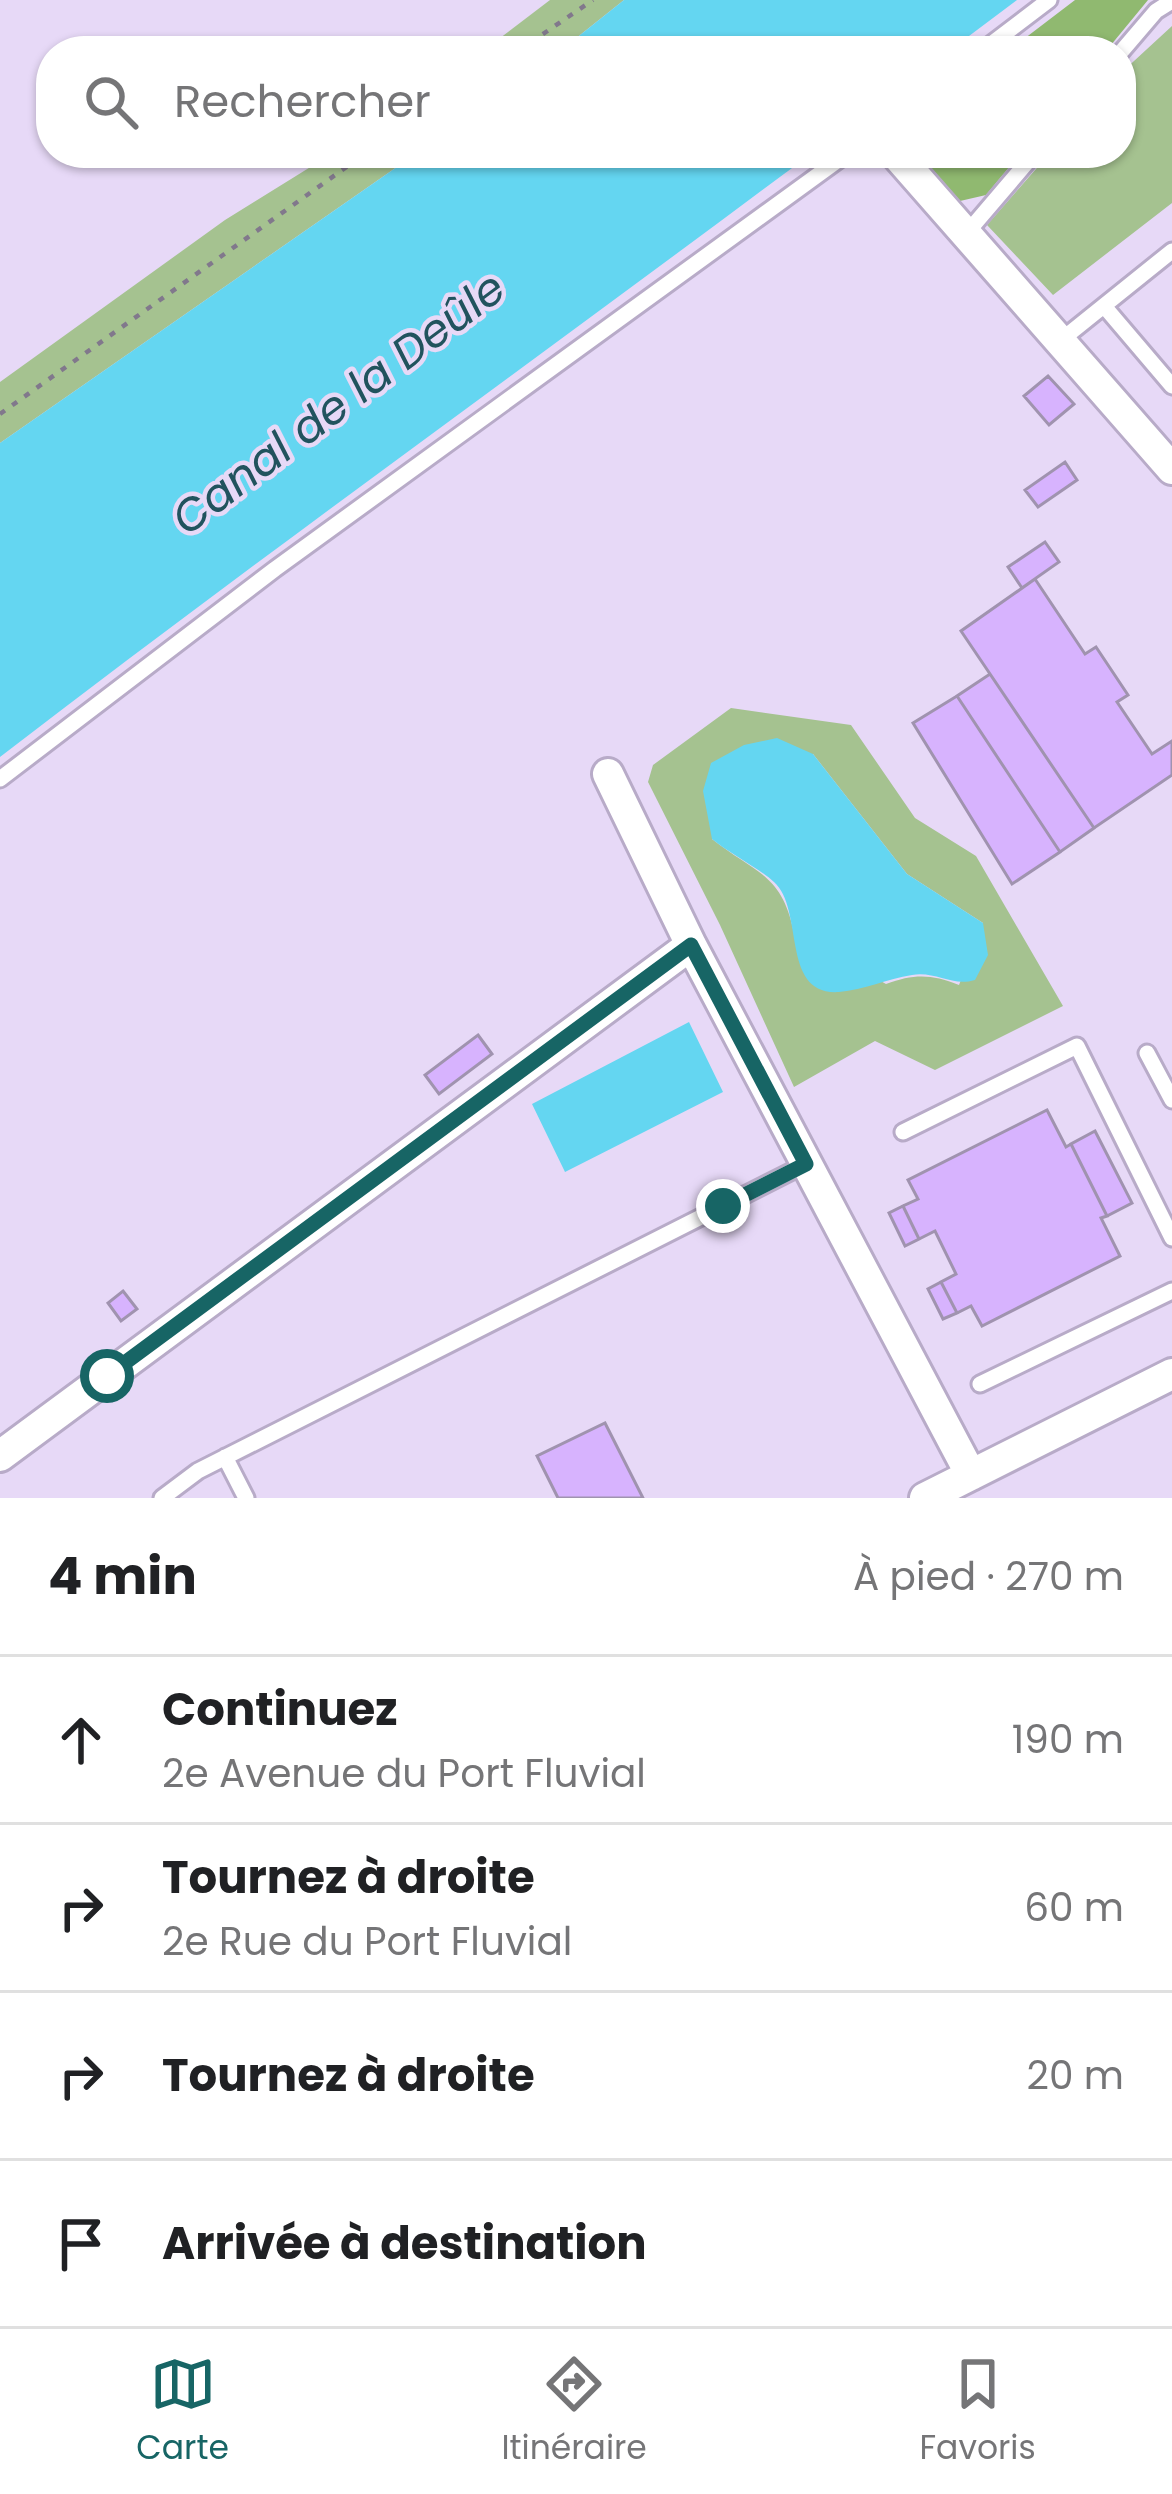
<!DOCTYPE html>
<html lang="fr">
<meta charset="utf-8">
<style>
:root{--surface:#fff;--page:#f6f6f6;--text:#202124;--muted:#757577;--line:#e0e0e0;--accent:#176565}
body{margin:0;font-family:Poppins,sans-serif;background:var(--page);color:var(--text)}
.stop{position:absolute;width:36px;height:36px;margin:-27px;border:9px solid #176565;border-radius:50%;background:#fff}
.stop.end{background:#176565;border-color:#fff;box-shadow:0 3px 12px #0008}
.list{margin:0;padding:0;list-style:none}
h2{display:flex;justify-content:space-between;align-items:center;height:156px;margin:0;padding:0 48px;font-size:51px}
h2 small{font-size:39px;font-weight:400;color:var(--muted)}
.list li{display:grid;grid-template-columns:78px 1fr auto;gap:36px;align-items:center;box-sizing:border-box;height:168px;padding:0 48px;border-top:3px solid var(--line)}
.list b{display:block;font-size:45px;white-space:nowrap}
.list p{margin:0;font-size:39px;white-space:nowrap;color:var(--muted)}
.list em{font-size:39px;font-style:normal;color:var(--muted)}
.icon{flex:none;width:66px;height:66px;fill:none;stroke:currentColor;stroke-width:2;stroke-linecap:round;stroke-linejoin:round}
.map{position:relative;flex:none;width:1172px;height:1498px;overflow:hidden}
.search{position:absolute;background:var(--surface);box-shadow:0 3px 9px #0004;left:36px;right:36px;top:36px;height:132px;display:flex;align-items:center;gap:30px;box-sizing:border-box;padding:0 42px;border-radius:48px;color:var(--muted);font-size:45px}
.sheet{height:828px;background:var(--surface)}
nav{display:flex;justify-content:space-around;align-items:center;box-sizing:border-box;height:168px;border-top:3px solid var(--line);background:var(--surface);font-size:33px;color:var(--muted)}
nav a{display:grid;justify-items:center;gap:6px}
nav .on{color:var(--accent)}
.map>svg:first-child{display:block}
.green{fill:#a5c290;fill-rule:evenodd}
.forest{fill:#90b970}
.water{fill:#64d6f1}
.building{fill:#d7b3fe;stroke:#a093af;stroke-width:3}
.lines{fill:none;stroke-linecap:round;stroke-linejoin:round}
.lane-casing{stroke:#b8abc8;stroke-width:21}
.street-casing{stroke:#b8abc8;stroke-width:36}
.path{stroke:#81788c;stroke-width:4.5;stroke-dasharray:6 9;stroke-linecap:butt}
.lane{stroke:#fff;stroke-width:15}
.street{stroke:#fff;stroke-width:30}
.route{stroke:#176565;stroke-width:15}
.labels{text-anchor:middle;stroke-width:9;stroke-linejoin:round;paint-order:stroke}
.water-label{font-size:45px;font-style:italic;fill:#21535e;stroke:#e7d9f7}
</style>
<div class="map">
<svg width="1172" height="1498" viewBox="0 0 1172 1498">
<rect width="100%" height="100%" fill="#e7d9f7"/>
<path class="green" d="M550 0H624L560 51H483Z
M1172 26V203L1053 295 987 225 1050 153H1121V73Z
M333 153H417L0 443V382L225 220Z
M731 708 851 725 915 818 976 856 1063 1006 935 1070 875 1041 794 1087 720 925 648 782 653 765ZM813 754 907 874 983 923 959 985C931 974 914 974 886 984L794 933C782 873 756 874 712 839Z"/>
<path class="forest" d="M1075 0H1148L1106 51H1008Z
M918 153H1021L986 195 960 201Z"/>
<path class="water" d="M624 0H1017L949 51H560Z
M417 153H812C542 355 268 551 0 757V443Z
M777 738 813 754 907 874 983 923 988 955 975 980C952 987 936 971 912 975 887 979 864 990 839 992 780 996 805 910 774 882 760 869 729 853 712 839L703 791 711 763 744 745Z
M689 1022 723 1092 565 1172 532 1104Z"/>
<path class="building" d="M1048 376 1074 404 1049 425 1024 396Z
M1065 462 1077 480 1038 507 1025 490Z
M1045 542 1059 562 1022 588 1008 567Z
M1035 579 1085 654 1096 647 1128 695 1117 702 1152 754 1172 741V775L1094 828 961 631Z
M990 674 1094 828 1060 852 957 696Z
M957 696 1060 852 1012 884 913 723Z
M478 1035 492 1054 439 1094 425 1075Z
M1047 1110 1066 1147 1071 1144 1107 1216 1101 1218 1120 1256 982 1326 971 1306 957 1313 941 1282 956 1274 935 1231 919 1239 903 1206 918 1199 908 1180Z
M1095 1131 1132 1203 1107 1216 1071 1144Z
M903 1206 919 1239 905 1246 889 1213Z
M941 1282 957 1313 943 1319 928 1289Z
M123 1291 137 1309 121 1321 108 1303Z
M605 1423 643 1498H558L537 1456Z"/>
<g class="lines">
<defs>
<path id="lane" d="M982 51 1049 0
M1121 52 1156 11 1172 1
M966 234 1035 153
M1104 306 1172 386
M1060 341 1172 251
M0 779 275 569 848 153
M1147 1053 1172 1100
M903 1132 1077 1046 1172 1238
M980 1384 1172 1291
M225 1457 246 1498
M162 1498 198 1471 806 1164"/>
<path id="street" d="M895 153 1172 469
M608 774 691 945 971 1475
M0 1456 691 945
M925 1498 1172 1374"/>
</defs>
<use href="#lane" class="lane-casing"/>
<use href="#street" class="street-casing"/>
<path class="path" d="M518 51 593 0
M0 414 366 153"/>
<use href="#lane" class="lane"/>
<use href="#street" class="street"/>
</g>
<g class="lines">
<path class="route" d="M107 1376 691 945 806 1164 723 1206"/>
</g>
<g class="labels">
<g class="water-label">
<text transform="translate(338 403) rotate(-37)" y="16">Canal de la Deûle</text>
</g>
</g>
</svg>
<div class="stop" style="left:107px;top:1376px"></div>
<div class="stop end" style="left:723px;top:1206px"></div>
<div class="search"><svg class="icon" aria-label="search" viewBox="0 0 24 24"><circle cx="10" cy="10" r="6"/><path d="M15 15l6 6"/></svg>Rechercher</div>
</div>
<section class="sheet">
<h2>4 min<small>À pied · 270 m</small></h2>
<ul class="list">
<li><svg class="icon" aria-label="ahead" viewBox="0 0 24 24"><path d="M12 20V5M6 11l6-6 6 6"/></svg><div><b>Continuez</b><p>2e Avenue du Port Fluvial</p></div><em>190 m</em></li>
<li><svg class="icon" aria-label="right" viewBox="0 0 24 24"><path d="M7 20v-9h11M14 6l5 5-5 5"/></svg><div><b>Tournez à droite</b><p>2e Rue du Port Fluvial</p></div><em>60 m</em></li>
<li><svg class="icon" aria-label="right" viewBox="0 0 24 24"><path d="M7 20v-9h11M14 6l5 5-5 5"/></svg><div><b>Tournez à droite</b></div><em>20 m</em></li>
<li><svg class="icon" aria-label="arrive" viewBox="0 0 24 24"><path d="M6 21V4h12l-3 4 3 4H6"/></svg><div><b>Arrivée à destination</b></div></li>
</ul>
</section>
<nav>
<a class="on"><svg class="icon" aria-label="map" viewBox="0 0 24 24"><path d="M3 6l6-2 6 2 6-2v14l-6 2-6-2-6 2zM9 4v14M15 6v14"/></svg>Carte</a>
<a><svg class="icon" aria-label="directions" viewBox="0 0 24 24"><path d="M12 3l9 9-9 9-9-9zM9 14v-3h6M13 9l2 2-2 2"/></svg>Itinéraire</a>
<a><svg class="icon" aria-label="saved" viewBox="0 0 24 24"><path d="M7 4h10v16l-5-4-5 4z"/></svg>Favoris</a>
</nav>
